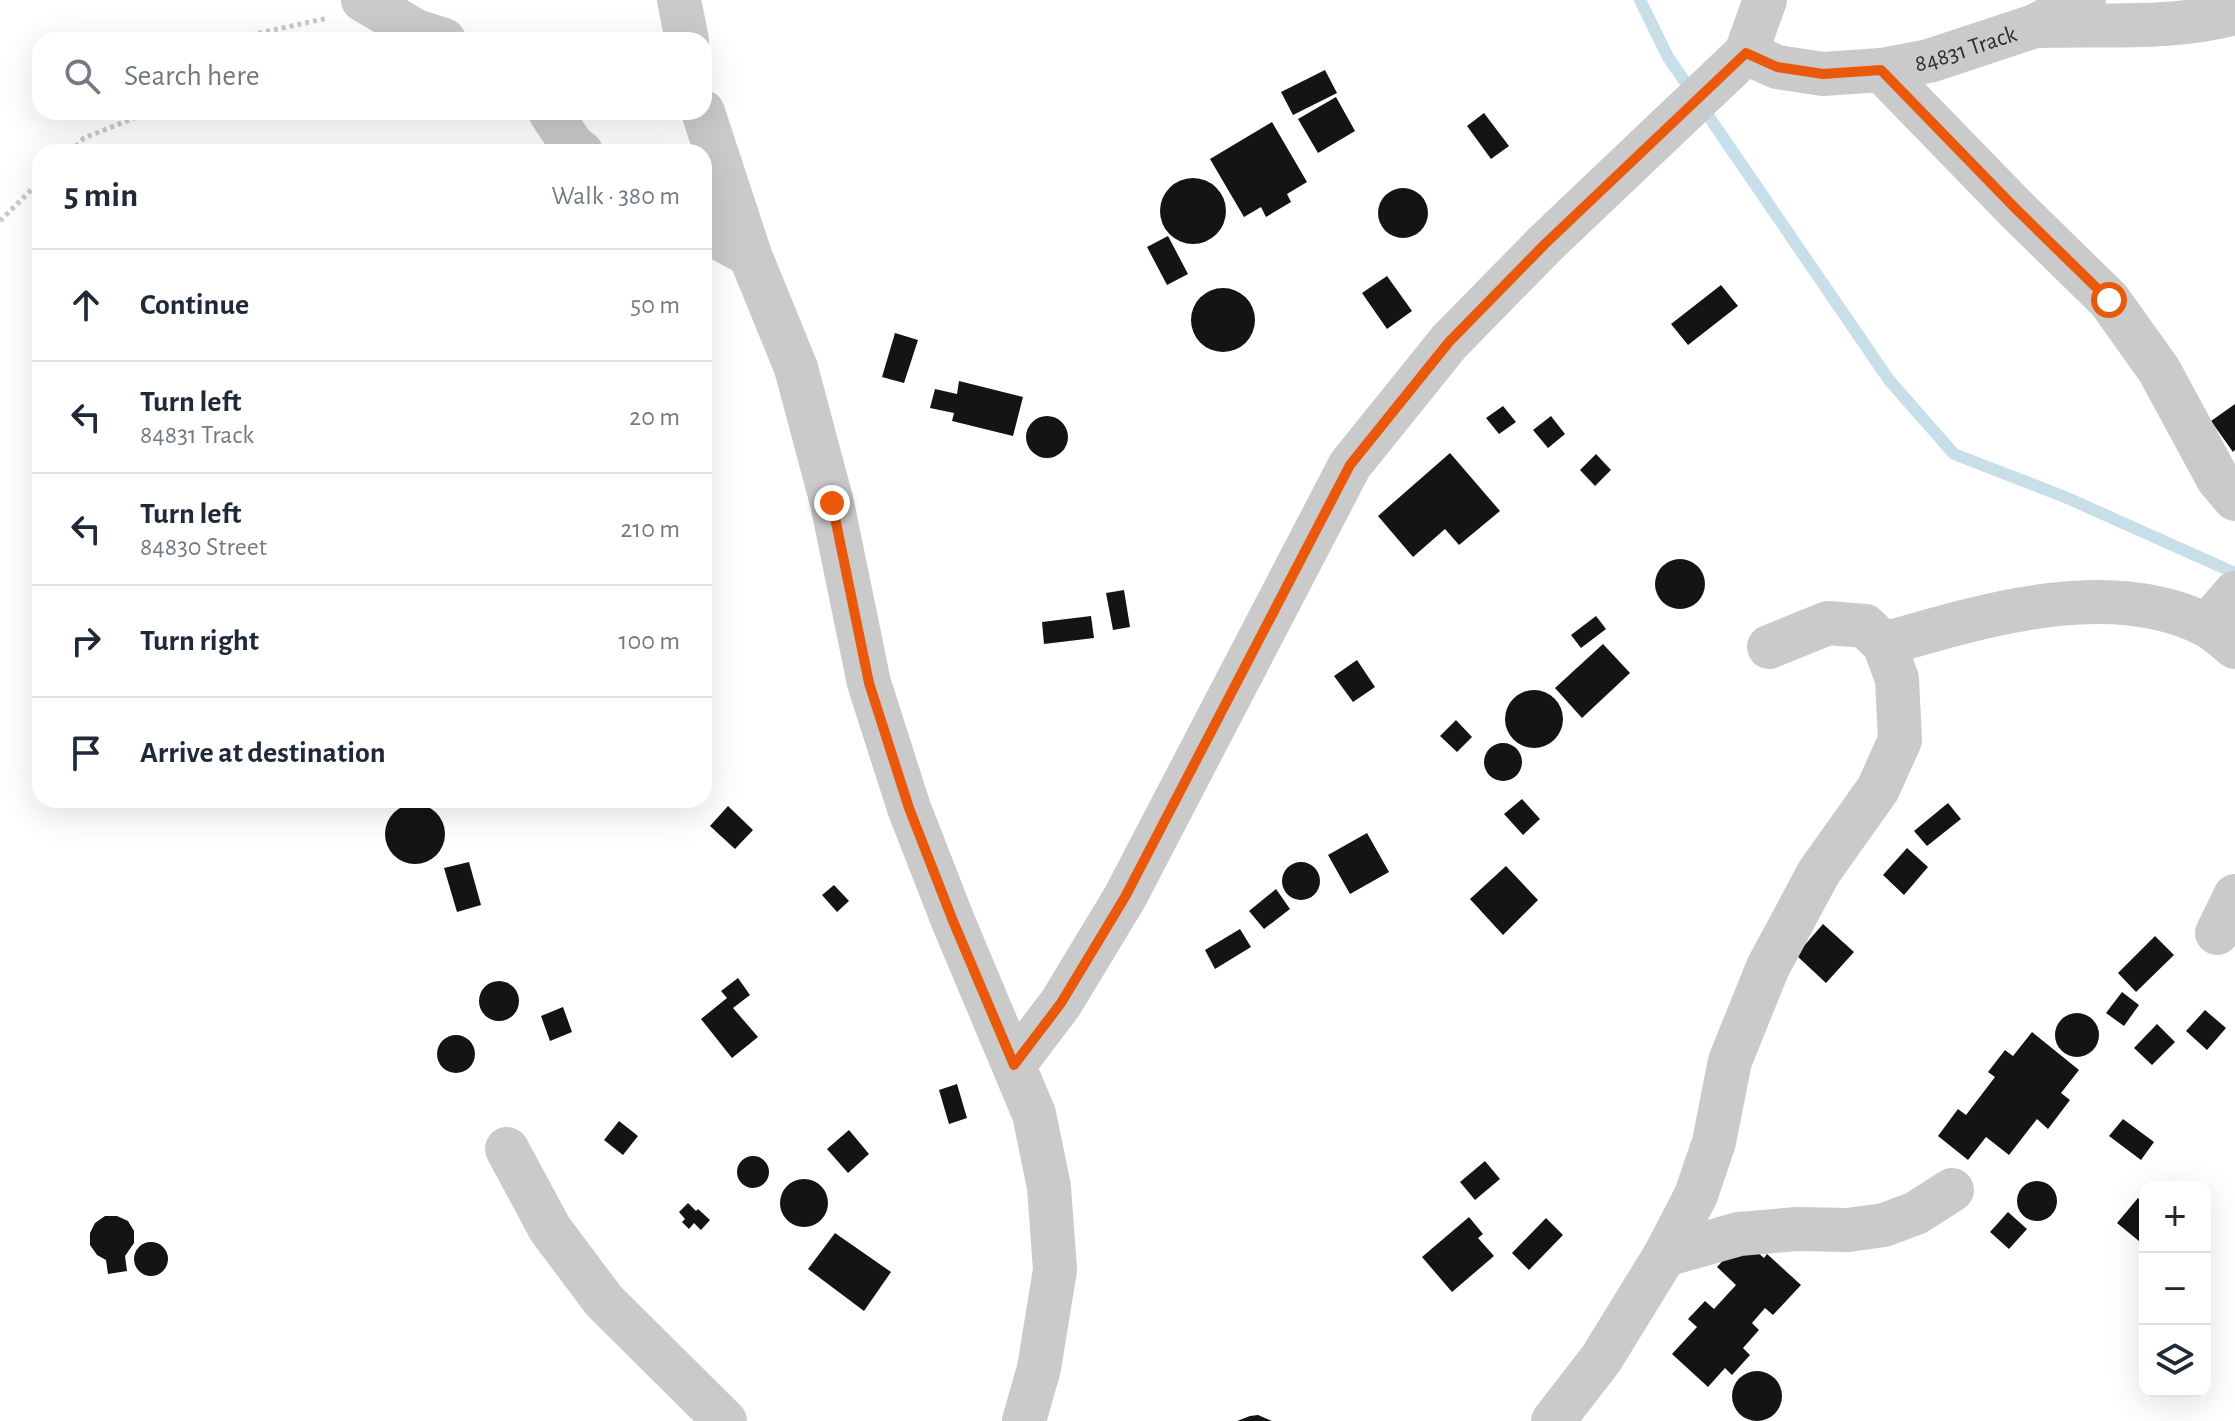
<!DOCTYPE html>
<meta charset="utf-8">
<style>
:root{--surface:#fff;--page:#f2f2f3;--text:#1f2937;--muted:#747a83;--line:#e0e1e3}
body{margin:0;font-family:"Alegreya Sans",sans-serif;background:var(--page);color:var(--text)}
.controls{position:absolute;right:24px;bottom:24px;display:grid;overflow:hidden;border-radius:16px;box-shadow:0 8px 32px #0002}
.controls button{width:72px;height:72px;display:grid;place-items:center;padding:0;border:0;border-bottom:2px solid var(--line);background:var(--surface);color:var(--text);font:40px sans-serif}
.stop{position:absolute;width:24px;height:24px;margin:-18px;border:6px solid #ea580c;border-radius:50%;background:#fff}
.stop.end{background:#ea580c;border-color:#fff;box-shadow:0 2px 8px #0008}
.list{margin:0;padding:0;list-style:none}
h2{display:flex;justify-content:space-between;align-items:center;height:104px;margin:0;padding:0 32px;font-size:34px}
h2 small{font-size:26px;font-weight:400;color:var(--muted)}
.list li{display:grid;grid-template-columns:52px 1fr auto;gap:24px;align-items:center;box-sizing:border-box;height:112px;padding:0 32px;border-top:2px solid var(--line)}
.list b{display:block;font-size:30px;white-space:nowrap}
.list p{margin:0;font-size:26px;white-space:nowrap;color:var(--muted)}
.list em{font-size:26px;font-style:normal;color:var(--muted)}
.icon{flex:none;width:44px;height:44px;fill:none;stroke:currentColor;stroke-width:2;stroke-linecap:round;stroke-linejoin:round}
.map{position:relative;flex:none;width:2235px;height:1421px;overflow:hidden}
.search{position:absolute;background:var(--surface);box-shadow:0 8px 32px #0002;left:32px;top:32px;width:680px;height:88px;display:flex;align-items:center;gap:20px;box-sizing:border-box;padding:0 28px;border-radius:24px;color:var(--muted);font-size:30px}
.panel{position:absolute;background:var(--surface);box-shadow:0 8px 32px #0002;left:32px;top:144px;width:680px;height:664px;border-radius:24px}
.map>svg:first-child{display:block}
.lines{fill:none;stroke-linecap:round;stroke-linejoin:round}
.stream{stroke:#c8dee9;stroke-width:12}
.building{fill:#141414}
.path{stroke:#cacaca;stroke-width:5;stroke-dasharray:4 4;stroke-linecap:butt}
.minor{stroke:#cacaca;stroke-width:44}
.tertiary{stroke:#cacaca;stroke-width:44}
.route{stroke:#ea580c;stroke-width:10}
.labels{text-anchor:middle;stroke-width:8;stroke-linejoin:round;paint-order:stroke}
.street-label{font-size:24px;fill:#2d2d2d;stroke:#fff}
</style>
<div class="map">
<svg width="2235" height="1421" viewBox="0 0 2235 1421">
<rect width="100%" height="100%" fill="#fff"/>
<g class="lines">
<path class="stream" d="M1640 0 1668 57 1889 380 1954 454 2065 497 2235 573"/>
</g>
<path class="building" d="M1325 70 1337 93 1293 115 1281 92Z
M1336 97 1355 131 1318 153 1298 119Z
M1484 113 1509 146 1491 159 1467 126Z
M1272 122 1307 182 1287 194 1291 202 1266 217 1261 207 1244 217 1210 159Z
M1160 211a33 33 0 1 1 66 0a33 33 0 1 1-66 0Z
M1378 213a25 25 0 1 1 50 0a25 25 0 1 1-50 0Z
M1168 236 1188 274 1167 285 1147 247Z
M1387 276 1412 311 1387 329 1362 293Z
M1721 285 1738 306 1688 345 1671 324Z
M1191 320a32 32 0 1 1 64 0a32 32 0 1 1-64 0Z
M895 333 918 340 904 383 882 377Z
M959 381 1023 397 1013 436 952 421 954 413 930 408 935 389 957 394Z
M2235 404V450L2233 452 2211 421Z
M1503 406 1516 422 1499 434 1486 418Z
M1026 437a21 21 0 1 1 42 0a21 21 0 1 1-42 0Z
M1551 416 1565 434 1548 448 1533 430Z
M1450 453 1500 511 1459 545 1445 529 1413 557 1378 516Z
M1596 454 1611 470 1595 486 1580 470Z
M1655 584a25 25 0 1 1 50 0a25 25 0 1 1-50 0Z
M1124 590 1130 627 1113 630 1106 593Z
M1091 616 1094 638 1044 644 1042 622Z
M1596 616 1606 629 1581 648 1571 635Z
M1603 644 1630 673 1582 718 1555 688Z
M1357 660 1375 687 1353 702 1334 676Z
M1505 719a29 29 0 1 1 58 0a29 29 0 1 1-58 0Z
M1456 720 1472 737 1457 752 1440 736Z
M1484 762a19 19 0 1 1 38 0a19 19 0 1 1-38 0Z
M1522 799 1540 819 1523 835 1504 814Z
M1948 803 1961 819 1927 846 1914 831Z
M385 834a30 30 0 1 1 60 0a30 30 0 1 1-60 0Z
M728 806 753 830 735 849 710 826Z
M1367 833 1389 872 1350 894 1328 855Z
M1907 848 1928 867 1904 895 1883 875Z
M469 862 481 905 457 912 444 868Z
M1282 881a19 19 0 1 1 38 0a19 19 0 1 1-38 0Z
M1506 866 1538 900 1503 935 1470 899Z
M834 885 849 901 837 912 822 895Z
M1276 889 1290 909 1264 929 1249 911Z
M1823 924 1854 952 1826 983 1796 955Z
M1240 929 1251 947 1215 969 1205 950Z
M2155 936 2174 955 2136 992 2118 973Z
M738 978 750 995 733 1008 758 1037 732 1058 701 1019 727 998 721 991Z
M479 1001a20 20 0 1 1 40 0a20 20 0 1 1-40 0Z
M2122 992 2139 1005 2124 1026 2106 1013Z
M563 1007 572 1032 550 1041 541 1016Z
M2205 1010 2226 1028 2207 1050 2186 1031Z
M2055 1035a22 22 0 1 1 44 0a22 22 0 1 1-44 0Z
M2157 1024 2175 1042 2152 1065 2134 1048Z
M2032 1032 2079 1070 2061 1093 2070 1100 2048 1129 2037 1119 2009 1155 1986 1137 1968 1160 1938 1136 1958 1109 1966 1115 1995 1077 1988 1072 2005 1050 2013 1056Z
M437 1054a19 19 0 1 1 38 0a19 19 0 1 1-38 0Z
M957 1084 967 1118 949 1124 939 1090Z
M2123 1119 2154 1142 2141 1160 2109 1136Z
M619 1121 638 1136 623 1155 604 1140Z
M849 1130 869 1154 848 1173 827 1149Z
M737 1172a16 16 0 1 1 32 0a16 16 0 1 1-32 0Z
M1485 1161 1500 1179 1475 1200 1460 1182Z
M780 1203a24 24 0 1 1 48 0a24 24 0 1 1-48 0Z
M2017 1201a20 20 0 1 1 40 0a20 20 0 1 1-40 0Z
M2138 1198 2145 1204V1246L2117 1223Z
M688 1203 696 1211 698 1209 710 1220 701 1230 694 1223 689 1229 682 1222 685 1219 679 1212Z
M2008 1212 2027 1229 2009 1249 1990 1232Z
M105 1216H117L128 1221 134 1231V1243L125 1256 127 1271 108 1274 106 1260 97 1255 90 1245V1233L95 1223Z
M1469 1217 1483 1234 1478 1238 1494 1256 1452 1292 1422 1257Z
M1546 1218 1563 1235 1529 1270 1512 1253Z
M835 1233 891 1272 864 1311 808 1269Z
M1743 1239 1764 1258 1767 1254 1801 1285 1773 1315 1765 1308 1752 1323 1759 1330 1743 1348 1750 1355 1732 1375 1725 1368 1708 1387 1672 1354 1697 1327 1688 1319 1705 1301 1714 1309 1736 1285 1717 1267Z
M134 1259a17 17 0 1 1 34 0a17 17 0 1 1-34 0Z
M1732 1396a25 25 0 1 1 50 0a25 25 0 1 1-50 0Z
M1258 1415 1272 1421H1237L1250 1416Z"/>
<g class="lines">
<path class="path" d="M227 40 328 18
M70 152 84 138 142 115 143 112
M0 221 40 181"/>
<g class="minor">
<path d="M363 0 416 31 444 40"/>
<path d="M2042 26C2106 24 2172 30 2235 13"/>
<path id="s1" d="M1746 53 1777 67 1823 74 1881 70 1929 61 2035 26 2084 0"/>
<path d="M1881 70 2016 209 2109 300 2159 370 2218 479 2235 499"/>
<path d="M550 112 572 145 581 152"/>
<path d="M704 230 750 255"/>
<path d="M2207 625 2235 593"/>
<path d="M1884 644C1981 616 2109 576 2206 625 2216 630 2226 640 2235 647"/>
<path d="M2217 933 2235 896"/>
<path d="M1014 1065 1061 1003 1125 897 1350 465 1449 342 1545 244 1746 53 1765 0"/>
<path d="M507 1149 550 1229 604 1301 725 1421"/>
<path d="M1665 1255 1739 1234 1797 1229 1848 1230 1884 1225 1916 1213 1952 1190"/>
<path d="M1553 1421 1601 1359 1665 1255 1696 1195 1714 1142 1730 1061 1768 967 1819 872 1878 789 1900 740 1897 679 1884 644 1865 626 1828 623 1769 647"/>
</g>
<path class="tertiary" d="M679 0 687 40
M703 112 750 255 796 368 832 503 869 683 909 808 953 921 1034 1114 1049 1187 1055 1270 1039 1368 1024 1421"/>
</g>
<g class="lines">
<path class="route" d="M832 503 869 683 909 808 953 921 1014 1065 1061 1003 1125 897 1350 465 1449 342 1545 244 1746 53 1777 67 1823 74 1881 70 2016 209 2109 300"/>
</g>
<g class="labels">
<g class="street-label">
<text dy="8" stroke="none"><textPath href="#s1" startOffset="226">84831 Track</textPath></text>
</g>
</g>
</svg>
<div class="controls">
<button>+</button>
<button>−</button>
<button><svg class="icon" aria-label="layers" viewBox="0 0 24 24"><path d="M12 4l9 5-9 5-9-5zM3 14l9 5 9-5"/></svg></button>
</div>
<div class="stop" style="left:2109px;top:300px"></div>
<div class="stop end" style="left:832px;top:503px"></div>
<div class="search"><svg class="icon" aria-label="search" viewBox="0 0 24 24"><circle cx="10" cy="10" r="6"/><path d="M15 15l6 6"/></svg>Search here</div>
<section class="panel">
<h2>5 min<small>Walk · 380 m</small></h2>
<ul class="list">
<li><svg class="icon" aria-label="ahead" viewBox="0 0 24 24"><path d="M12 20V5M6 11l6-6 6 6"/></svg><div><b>Continue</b></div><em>50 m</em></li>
<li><svg class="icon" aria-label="left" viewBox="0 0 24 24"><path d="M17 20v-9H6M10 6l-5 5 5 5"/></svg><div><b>Turn left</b><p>84831 Track</p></div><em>20 m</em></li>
<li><svg class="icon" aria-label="left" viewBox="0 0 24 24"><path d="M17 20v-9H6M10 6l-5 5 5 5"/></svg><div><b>Turn left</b><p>84830 Street</p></div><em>210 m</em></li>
<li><svg class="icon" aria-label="right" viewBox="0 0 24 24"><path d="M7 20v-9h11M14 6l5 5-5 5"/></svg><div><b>Turn right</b></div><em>100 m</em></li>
<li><svg class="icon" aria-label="arrive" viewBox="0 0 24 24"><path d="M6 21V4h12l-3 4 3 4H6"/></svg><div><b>Arrive at destination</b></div></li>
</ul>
</section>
</div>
